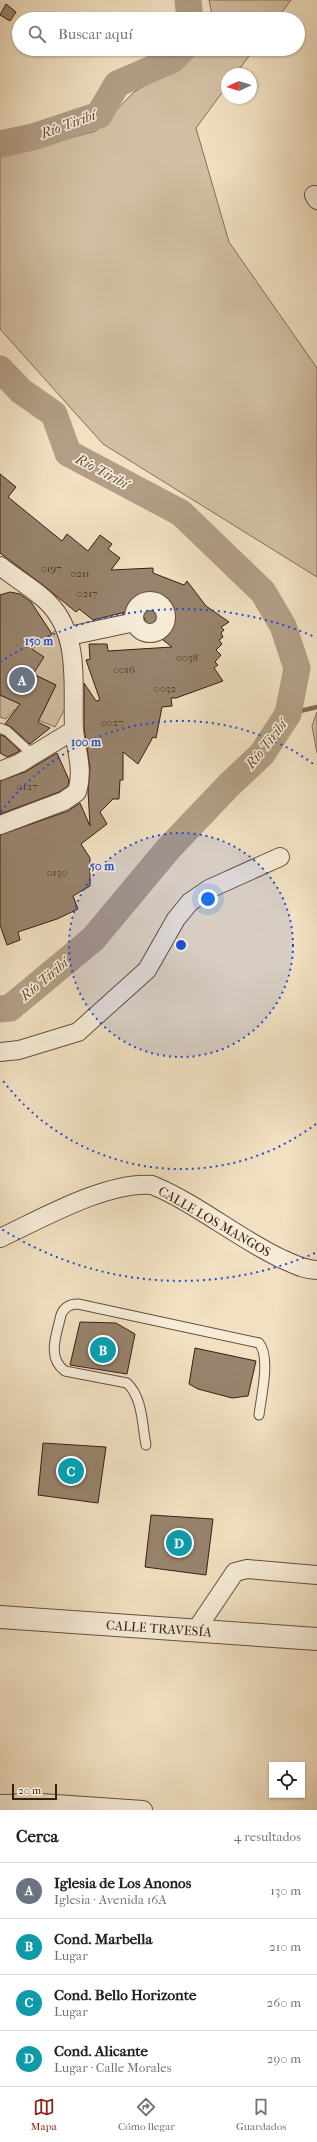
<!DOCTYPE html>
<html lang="es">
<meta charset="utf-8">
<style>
:root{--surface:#fff;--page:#f6f6f6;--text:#202124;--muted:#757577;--line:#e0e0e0;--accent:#8f2418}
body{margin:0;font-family:"IM FELL French Canon",serif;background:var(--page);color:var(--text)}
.controls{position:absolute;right:12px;bottom:12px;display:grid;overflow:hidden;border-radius:0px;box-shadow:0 1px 3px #0004}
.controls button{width:36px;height:36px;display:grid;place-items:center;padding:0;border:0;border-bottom:1px solid var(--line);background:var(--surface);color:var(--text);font:20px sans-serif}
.compass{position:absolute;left:221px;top:68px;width:36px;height:36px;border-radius:50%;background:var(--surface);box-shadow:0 1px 3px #0004;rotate:266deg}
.scale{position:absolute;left:12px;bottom:10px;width:45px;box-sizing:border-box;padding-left:4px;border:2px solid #381f12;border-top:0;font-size:11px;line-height:14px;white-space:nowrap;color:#381f12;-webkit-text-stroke:3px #f6ebd7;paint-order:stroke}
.you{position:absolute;left:208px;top:899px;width:14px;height:14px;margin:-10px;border:3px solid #fff;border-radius:50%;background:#1a73e8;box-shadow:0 0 0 6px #1a73e833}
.badge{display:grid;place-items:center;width:26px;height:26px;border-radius:50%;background:var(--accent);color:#fff;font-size:13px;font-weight:700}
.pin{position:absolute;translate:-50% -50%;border:2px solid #fff;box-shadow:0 1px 4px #0006}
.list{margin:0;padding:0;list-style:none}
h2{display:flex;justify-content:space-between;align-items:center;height:52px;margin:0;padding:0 16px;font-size:17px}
h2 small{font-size:13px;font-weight:400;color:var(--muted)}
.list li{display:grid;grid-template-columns:26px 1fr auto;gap:12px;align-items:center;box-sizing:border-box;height:56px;padding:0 16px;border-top:1px solid var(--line)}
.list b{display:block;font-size:15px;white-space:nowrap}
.list p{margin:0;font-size:13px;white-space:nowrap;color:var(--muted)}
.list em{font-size:13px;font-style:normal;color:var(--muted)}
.icon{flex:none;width:22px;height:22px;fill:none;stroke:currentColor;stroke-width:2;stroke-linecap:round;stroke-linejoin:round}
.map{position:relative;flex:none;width:317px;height:1810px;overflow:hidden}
.search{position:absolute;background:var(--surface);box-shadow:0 1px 3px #0004;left:12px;right:12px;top:12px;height:44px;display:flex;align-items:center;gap:10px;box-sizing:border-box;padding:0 14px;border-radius:22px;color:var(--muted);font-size:15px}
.sheet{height:276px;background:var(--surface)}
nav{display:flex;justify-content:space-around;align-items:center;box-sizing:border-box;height:56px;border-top:1px solid var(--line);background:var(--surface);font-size:11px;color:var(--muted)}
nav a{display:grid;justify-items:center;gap:2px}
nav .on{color:var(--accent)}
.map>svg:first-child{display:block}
.green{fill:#d2bfa3;stroke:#856f5a}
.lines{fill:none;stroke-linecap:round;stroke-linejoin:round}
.stream{stroke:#816b58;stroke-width:4.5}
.river{stroke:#b29e86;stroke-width:27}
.building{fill:#98836d;stroke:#381f12}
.service-casing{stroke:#664f3e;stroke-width:11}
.minor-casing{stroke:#664f3e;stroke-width:20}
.tertiary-casing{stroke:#664f3e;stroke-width:24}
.service{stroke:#f6ebd7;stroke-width:9}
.minor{stroke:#f6ebd7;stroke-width:18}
.tertiary{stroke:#f6ebd7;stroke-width:22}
.ring{fill:none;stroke:#1d4ed8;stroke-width:2;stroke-dasharray:2 4}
.labels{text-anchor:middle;stroke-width:3.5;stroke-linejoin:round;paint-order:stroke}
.number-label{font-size:11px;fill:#503829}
.street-label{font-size:13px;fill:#381f12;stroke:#f6ebd7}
.water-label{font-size:14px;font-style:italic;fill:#634b3b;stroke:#f6ebd7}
.centre{fill:#1d4ed8;stroke:#f6ebd7;stroke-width:2}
.ring-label{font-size:12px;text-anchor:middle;font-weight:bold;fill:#1d4ed8;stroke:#f6ebd7;stroke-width:3.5;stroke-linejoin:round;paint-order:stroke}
</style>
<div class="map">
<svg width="317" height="1810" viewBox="0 0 317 1810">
<rect width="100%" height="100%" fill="#f1e0c1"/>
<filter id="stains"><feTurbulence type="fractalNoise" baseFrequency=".005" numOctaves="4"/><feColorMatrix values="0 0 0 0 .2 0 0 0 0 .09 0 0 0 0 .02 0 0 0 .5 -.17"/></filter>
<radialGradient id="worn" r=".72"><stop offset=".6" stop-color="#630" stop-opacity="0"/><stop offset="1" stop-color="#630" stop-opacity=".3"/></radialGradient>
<path class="green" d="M209 0H291L277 19H213Z
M198 49H254L236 74H227V86L196 128 229 242 317 368V577L103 444 0 329V157L96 131 134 92 184 63Z
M56 630 64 658 66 707 55 727 14 710 6 719 0 717V695L42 714 56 685 33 674 32 649Z
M317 712V753L312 726Z"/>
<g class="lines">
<path class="stream" d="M288 714 317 707"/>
<path class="river" d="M188 0 190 19
M0 144 33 137 99 115 117 84 172 60 183 49
M0 369 21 391 54 414 68 453 181 513 263 592 283 626 297 668 288 714 262 754 229 785 169 848 93 939 10 1008 0 1009"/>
</g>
<path class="building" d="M6 4 16 12 10 21 0 15Z
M0 474 16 487 8 497 62 541 67 534 88 551 100 535 112 544 108 549 120 558 111 570 153 568V573L184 585 187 581 206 606 229 622 221 627 224 630 221 633 223 637 219 640 222 644 216 650 221 655 215 662 218 665 214 668 223 681 176 698H171L172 706 162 707 156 738 153 737 138 764 123 752V780H120L119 799H113L100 812 107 824 81 844 90 858V886L73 896 78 909 57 919 18 932 20 940 7 945 0 925V835L68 811 80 803 90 826 88 791 90 768 84 728V683L96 701 100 700 86 660 90 659 89 644H107L108 651 172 647 145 626V619L141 614 142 608 93 620 79 609 76 612 43 585 0 553Z
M10 592 20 594 31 602 52 634 40 644 29 647 44 657 33 674 56 685 38 722 50 728 30 744 11 727 5 724 20 704 0 695V595Z
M0 735 4 736 20 751 7 757 0 753Z
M57 753 69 780 68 786 59 792 0 814V781L25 772Z
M80 1322 116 1323 135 1334 127 1374 70 1365Z
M195 1348 256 1361 248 1396 232 1398 198 1389 189 1384Z
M43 1443 106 1447 98 1503 38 1495Z
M151 1515 213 1519 206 1575 145 1567Z"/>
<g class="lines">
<defs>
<path id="service" d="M0 728 7 731 33 755
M146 1445C142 1425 143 1398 127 1383L65 1371C46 1357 57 1334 61 1315 64 1307 70 1304 78 1304L259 1343C271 1357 261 1397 259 1415"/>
<path id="minor" d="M314 195 317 200
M0 566C14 577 29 586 42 597 82 630 72 683 74 729 76 752 84 769 77 792L64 801 0 825
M134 617a16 16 0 1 1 32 0a16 16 0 1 1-32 0Z
M69 636 135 622
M0 771 20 763 74 730
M0 1052 19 1050 78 1032 147 970 176 919 190 902 209 889 280 857
M0 1238C41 1219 107 1181 152 1185 198 1204 237 1238 282 1259 294 1264 304 1270 317 1270
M196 1630 235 1572 247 1569 317 1575
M0 1804 41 1803 143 1810"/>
<path id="tertiary" d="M0 1617 317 1639"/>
</defs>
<use href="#service" class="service-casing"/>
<use href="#minor" class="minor-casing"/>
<use href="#tertiary" class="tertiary-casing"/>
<use href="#service" class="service"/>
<use href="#minor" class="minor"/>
<use href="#tertiary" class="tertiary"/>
</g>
<circle cx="181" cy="945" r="112" fill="#1d4ed8" fill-opacity=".12"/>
<g class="ring">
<circle cx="181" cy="945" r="112"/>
<path d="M316 1124A224 224 0 0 1 1 1078M1 812A224 224 0 0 1 316 766"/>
<path d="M315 1253A336 336 0 0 1 0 1228M0 662A336 336 0 0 1 315 637"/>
</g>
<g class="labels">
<g class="number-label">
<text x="51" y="572">0197</text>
<text x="80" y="577">0211</text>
<text x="87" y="597">0217</text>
<text x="187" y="661">0038</text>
<text x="124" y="673">0016</text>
<text x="165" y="692">0032</text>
<text x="112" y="726">0027</text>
<text x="27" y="790">0127</text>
<text x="57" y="876">0130</text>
</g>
<g class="street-label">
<text transform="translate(215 1221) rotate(30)" y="5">CALLE LOS MANGOS</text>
<text transform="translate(159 1628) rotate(4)" y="5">CALLE TRAVESÍA</text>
</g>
<g class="water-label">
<text transform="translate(68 124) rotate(-20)" y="5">Río Tiribí</text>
<text transform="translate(102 471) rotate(28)" y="5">Río Tiribí</text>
<text transform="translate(266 744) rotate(-52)" y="5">Río Tiribí</text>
<text transform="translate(44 979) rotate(-40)" y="5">Río Tiribí</text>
</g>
</g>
<circle cx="181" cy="945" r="6" class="centre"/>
<g class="ring-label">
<text x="39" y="645">150 m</text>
<text x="86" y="746">100 m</text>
<text x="102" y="870">50 m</text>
</g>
<rect width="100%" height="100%" filter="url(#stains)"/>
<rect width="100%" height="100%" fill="url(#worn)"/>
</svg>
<div class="controls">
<button><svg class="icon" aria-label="locate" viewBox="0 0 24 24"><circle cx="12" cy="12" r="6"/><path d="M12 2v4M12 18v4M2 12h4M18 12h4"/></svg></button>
</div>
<svg class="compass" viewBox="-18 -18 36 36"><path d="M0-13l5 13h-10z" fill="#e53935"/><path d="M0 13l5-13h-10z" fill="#757577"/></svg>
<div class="scale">20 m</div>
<div class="you"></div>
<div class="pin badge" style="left:22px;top:680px;background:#6b7280">A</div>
<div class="pin badge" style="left:103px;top:1350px;background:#0f9aa8">B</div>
<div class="pin badge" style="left:71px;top:1471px;background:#0f9aa8">C</div>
<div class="pin badge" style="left:179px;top:1543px;background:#0f9aa8">D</div>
<div class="search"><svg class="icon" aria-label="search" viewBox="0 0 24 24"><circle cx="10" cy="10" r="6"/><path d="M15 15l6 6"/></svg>Buscar aquí</div>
</div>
<section class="sheet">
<h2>Cerca<small>4 resultados</small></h2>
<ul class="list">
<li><span class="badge" style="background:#6b7280">A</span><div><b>Iglesia de Los Anonos</b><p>Iglesia · Avenida 16A</p></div><em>130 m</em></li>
<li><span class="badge" style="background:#0f9aa8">B</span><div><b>Cond. Marbella</b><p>Lugar</p></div><em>210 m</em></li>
<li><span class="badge" style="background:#0f9aa8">C</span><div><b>Cond. Bello Horizonte</b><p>Lugar</p></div><em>260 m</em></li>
<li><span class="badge" style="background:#0f9aa8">D</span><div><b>Cond. Alicante</b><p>Lugar · Calle Morales</p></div><em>290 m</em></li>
</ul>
</section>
<nav>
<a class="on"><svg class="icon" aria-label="map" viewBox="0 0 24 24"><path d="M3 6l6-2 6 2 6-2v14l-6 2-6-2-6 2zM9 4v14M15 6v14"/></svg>Mapa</a>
<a><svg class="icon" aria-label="directions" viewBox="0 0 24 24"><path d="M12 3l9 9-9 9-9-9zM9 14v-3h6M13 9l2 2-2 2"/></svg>Cómo llegar</a>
<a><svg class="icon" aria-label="saved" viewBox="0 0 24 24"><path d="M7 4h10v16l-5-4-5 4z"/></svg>Guardados</a>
</nav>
